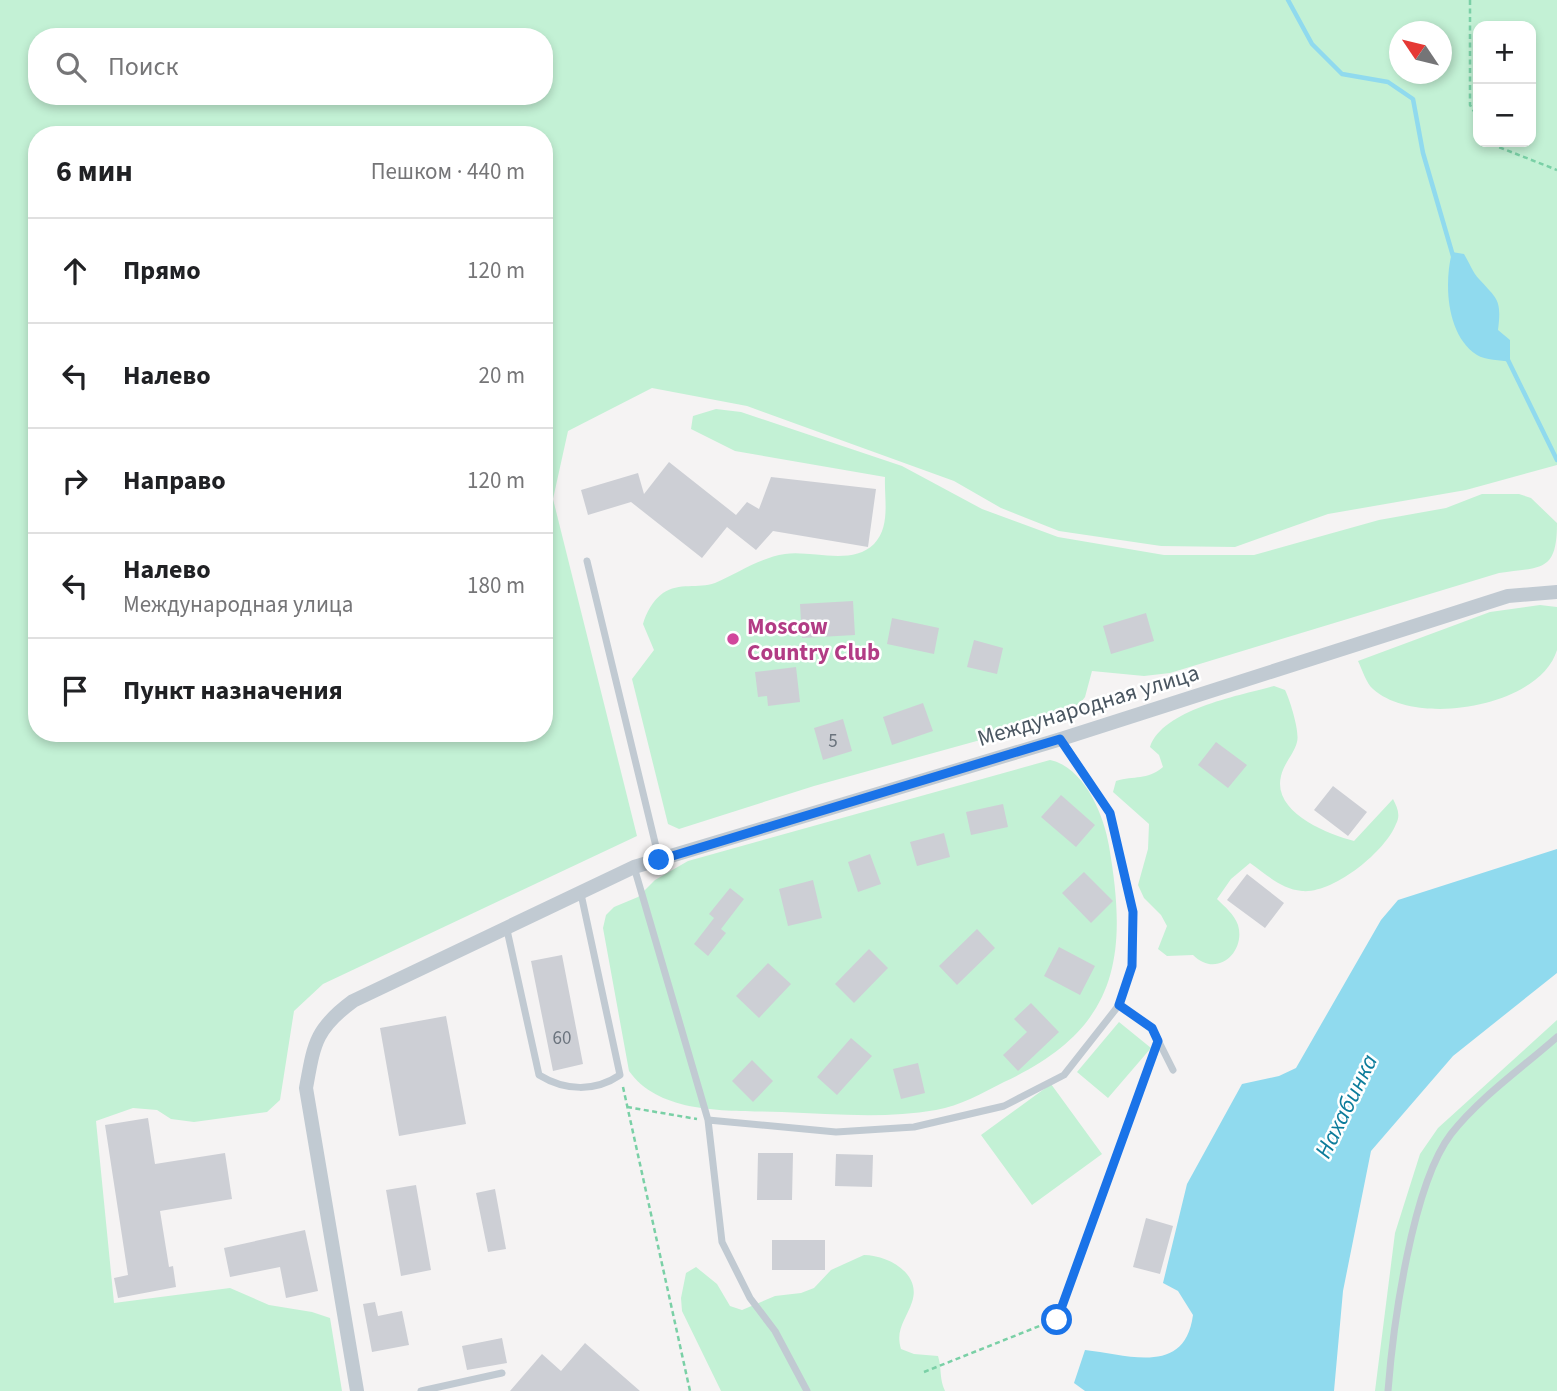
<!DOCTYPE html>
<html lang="ru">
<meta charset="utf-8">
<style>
:root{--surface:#fff;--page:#f6f6f6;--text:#202124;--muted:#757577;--line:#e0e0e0}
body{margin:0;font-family:"Source Sans 3",sans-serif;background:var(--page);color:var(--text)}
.controls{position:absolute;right:21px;top:21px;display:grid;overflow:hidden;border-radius:14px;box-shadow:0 4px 10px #0003}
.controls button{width:63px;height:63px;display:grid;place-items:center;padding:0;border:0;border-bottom:2px solid var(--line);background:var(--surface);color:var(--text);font:35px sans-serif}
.compass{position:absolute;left:1389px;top:21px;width:63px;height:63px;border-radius:50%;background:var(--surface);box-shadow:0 4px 10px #0003;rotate:305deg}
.stop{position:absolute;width:21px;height:21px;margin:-16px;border:5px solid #1a73e8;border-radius:50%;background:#fff}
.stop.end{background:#1a73e8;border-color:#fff;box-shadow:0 2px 7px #0008}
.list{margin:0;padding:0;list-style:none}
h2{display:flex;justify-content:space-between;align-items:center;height:91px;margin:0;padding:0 28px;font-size:30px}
h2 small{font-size:23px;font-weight:400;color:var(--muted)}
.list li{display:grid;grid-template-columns:46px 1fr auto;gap:21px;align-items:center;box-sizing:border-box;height:105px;padding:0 28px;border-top:2px solid var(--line)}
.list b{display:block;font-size:26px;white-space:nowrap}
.list p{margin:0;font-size:23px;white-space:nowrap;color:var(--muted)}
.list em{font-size:23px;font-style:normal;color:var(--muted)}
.icon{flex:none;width:38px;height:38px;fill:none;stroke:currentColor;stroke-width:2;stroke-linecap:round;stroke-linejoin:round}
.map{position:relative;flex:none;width:1557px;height:1391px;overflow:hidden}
.search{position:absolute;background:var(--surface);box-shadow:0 4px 10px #0003;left:28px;top:28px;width:525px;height:77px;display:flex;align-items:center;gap:18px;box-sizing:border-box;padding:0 24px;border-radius:28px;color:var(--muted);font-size:26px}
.panel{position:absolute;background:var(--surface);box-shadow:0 4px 10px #0003;left:28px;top:126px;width:525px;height:616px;border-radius:28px}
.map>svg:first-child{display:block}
.green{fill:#c3f1d5;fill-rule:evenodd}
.water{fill:#90daee}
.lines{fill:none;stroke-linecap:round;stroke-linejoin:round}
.stream{stroke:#90daee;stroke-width:4.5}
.building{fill:#cdcfd5}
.path{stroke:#7ad0a6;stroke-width:2.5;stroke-dasharray:5 3.5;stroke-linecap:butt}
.lane{stroke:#c1cad2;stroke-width:7}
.street{stroke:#c1cad2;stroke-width:14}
.route{stroke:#1a73e8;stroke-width:9}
.hotel-dot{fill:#d1479c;stroke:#fff;stroke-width:2.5}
.labels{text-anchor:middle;stroke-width:5;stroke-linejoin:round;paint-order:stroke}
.number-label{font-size:19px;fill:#6b747e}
.hotel-label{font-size:23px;font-weight:bold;fill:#b23c85;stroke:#fff;text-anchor:start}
.street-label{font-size:23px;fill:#4a5661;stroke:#fff}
.water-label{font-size:24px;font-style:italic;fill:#0c7c9b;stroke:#fff}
</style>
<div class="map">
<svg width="1557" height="1391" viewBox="0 0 1557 1391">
<rect width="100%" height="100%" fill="#f5f3f3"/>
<path class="green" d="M0 0H1557V465L1466 490 1328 514 1235 547 1161 546 1059 531 1001 508 954 481 747 406 652 388 568 431 553 499 637 836 323 984 294 1011 280 1100 267 1112 194 1122 171 1119 157 1110 133 1108 96 1121 114 1303 230 1288 269 1305 312 1312 330 1318 342 1391H0ZM1478 26H1531V142H1478ZM1400 32H1442V74H1400ZM37 37H544V96H37ZM37 135H544V733H37Z
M716 409 741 412 902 466 982 509 1058 537 1164 555H1254L1379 520 1446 508 1482 494H1519L1531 498 1557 523C1557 572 1542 567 1499 573L1170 673 1144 676 1092 671 1085 697 1078 706 1026 719 1002 734 814 786 679 829 668 824 632 679 654 650 643 624C646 613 653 600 663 593 679 582 698 589 715 583 738 573 759 558 785 554 812 550 852 566 874 544 891 526 884 499 885 477L735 451 691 429 693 416Z
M1540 605 1557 607C1557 620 1557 638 1557 650 1540 707 1416 728 1373 689 1366 683 1362 669 1358 661L1490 612Z
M1274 686 1285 690C1290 700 1300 732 1297 742 1294 754 1284 763 1281 776 1272 812 1327 834 1354 841L1393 799C1397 807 1401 815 1396 824 1385 852 1333 894 1302 891 1281 889 1267 875 1250 863L1231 879 1217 899C1225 907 1234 914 1238 925 1246 952 1217 979 1193 955L1167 956 1158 949 1167 926 1161 915 1144 898 1138 885 1148 849 1149 824 1113 792 1116 781C1135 775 1146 781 1163 767L1159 755 1150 747C1163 709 1239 696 1274 686Z
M1050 760C1084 767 1104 815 1109 846 1129 961 1116 1030 1004 1082 982 1093 960 1106 936 1110 885 1119 833 1114 782 1112 732 1110 661 1116 629 1071L603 928 606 915 614 907 638 897 655 880 688 861Z
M1557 1020V1391H1375L1395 1233 1420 1154 1438 1128Z
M1119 1022 1151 1048 1108 1098 1077 1072Z
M1051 1084 1102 1154 1032 1205 981 1135Z
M864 1255C887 1255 922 1273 912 1302 906 1320 895 1329 901 1349L914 1354 938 1356C942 1369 939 1379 945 1391H721L682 1311 681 1298 686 1273 696 1267 717 1284 730 1306 742 1310 775 1296 801 1293 814 1288 831 1270Z"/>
<path class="water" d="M1452 252 1464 254C1469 262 1473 273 1479 279 1497 299 1502 299 1498 330L1510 340V362C1501 360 1485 360 1477 355 1446 335 1444 283 1452 252Z
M1557 849V973L1453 1056 1371 1151 1343 1291 1334 1391H1085L1074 1383 1085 1350C1129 1355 1185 1376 1193 1315L1178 1291 1163 1283 1187 1184 1242 1084 1279 1076 1296 1068 1381 920 1398 900Z"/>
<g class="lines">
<path class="stream" d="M1288 0 1312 44 1342 74 1388 82 1413 99 1423 153 1453 256
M1507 358 1557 460"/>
</g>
<path class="building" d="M669 462 736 515 747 502 759 509 771 477 876 489 868 547 773 531 756 550 727 527 702 558 631 502 588 515 581 490 638 473 644 494Z
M853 601 855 635 802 638 800 604Z
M1146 613 1154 641 1111 654 1103 626Z
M892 618 939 628 934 654 887 644Z
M974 640 1003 648 997 674 967 667Z
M796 667 800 702 768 706 767 696 758 697 755 672Z
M923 703 933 731 892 745 883 717Z
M843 719 852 751 823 760 814 728Z
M1216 742 1247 765 1228 788 1198 765Z
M1333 786 1367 812 1348 836 1314 810Z
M1061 795 1095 825 1076 847 1041 817Z
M1003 804 1008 827 971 835 966 812Z
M944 833 950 857 917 866 910 842Z
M870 854 881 884 858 892 848 862Z
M1084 872 1113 901 1091 923 1062 893Z
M1247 874 1284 903 1265 928 1227 900Z
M813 880 822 918 788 926 779 889Z
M730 888 744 899 721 929 726 933 708 956 694 944 714 918 709 914Z
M977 929 995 948 957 985 939 966Z
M1059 947 1095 966 1080 995 1044 976Z
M869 949 888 968 854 1003 835 984Z
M562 955 583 1064 553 1071 531 961Z
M768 963 791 984 759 1018 736 996Z
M1031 1003 1059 1032 1018 1071 1003 1055 1027 1032 1014 1019Z
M446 1016 466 1124 399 1136 380 1028Z
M851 1038 872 1056 837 1095 817 1077Z
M752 1060 773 1081 753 1102 732 1081Z
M918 1063 925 1093 901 1099 893 1069Z
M148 1118 155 1164 225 1153 232 1199 160 1211 169 1267 173 1266 176 1287 118 1298 114 1278 128 1275 105 1125Z
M758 1153H793L792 1200H757Z
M836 1154 873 1155 872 1187 835 1186Z
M416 1185 431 1270 401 1276 386 1190Z
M495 1189 506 1249 488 1252 476 1193Z
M1146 1218 1173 1226 1160 1274 1133 1267Z
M305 1230 318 1291 286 1298 280 1267 230 1277 224 1248Z
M772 1240H825V1270H772Z
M375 1302 378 1316 402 1311 409 1345 372 1352 363 1304Z
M502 1338 507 1363 467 1370 462 1346Z
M585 1343 640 1391H510L542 1354 561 1371Z"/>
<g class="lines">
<path class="path" d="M1470 0V105L1478 118
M1493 142 1496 146 1557 170
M623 1087 690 1391
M627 1107 697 1119
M924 1372 1057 1319 1153 1056"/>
<path class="lane" d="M587 561 659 859
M634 867 708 1120 722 1242 750 1298 775 1331 807 1391
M507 930 539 1075C565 1091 595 1092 620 1075L581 894
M1119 1005 1152 1028 1173 1070
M708 1120 836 1132 914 1127 1004 1106 1064 1075 1119 1005 1132 966 1133 912 1110 813 1061 739
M421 1391 502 1373
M1388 1391C1393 1326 1412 1185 1451 1134 1480 1097 1522 1068 1557 1037"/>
<path class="street" d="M357 1391 306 1088C314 1044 315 1029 353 1001L634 867 1061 739 1508 596 1557 592"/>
</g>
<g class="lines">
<path class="route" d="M659 860 1060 739 1110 813 1133 912 1132 966 1119 1005 1152 1028 1158 1041 1057 1320"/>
</g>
<circle class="hotel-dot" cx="733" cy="639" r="7"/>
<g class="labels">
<g class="number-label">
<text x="833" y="747">5</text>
<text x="562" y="1044">60</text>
</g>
<g class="hotel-label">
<text x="747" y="634">Moscow<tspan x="747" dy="26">Country Club</tspan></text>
</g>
<g class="street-label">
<text transform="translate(1088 705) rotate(-17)" y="8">Международная улица</text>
</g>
<g class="water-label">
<text transform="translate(1346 1106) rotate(-64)" y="8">Нахабинка</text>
</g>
</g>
</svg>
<div class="controls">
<button>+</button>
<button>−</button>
</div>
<svg class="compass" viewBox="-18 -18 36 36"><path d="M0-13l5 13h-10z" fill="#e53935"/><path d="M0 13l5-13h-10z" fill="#757577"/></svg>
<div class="stop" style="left:1057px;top:1320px"></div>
<div class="stop end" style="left:659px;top:860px"></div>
<div class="search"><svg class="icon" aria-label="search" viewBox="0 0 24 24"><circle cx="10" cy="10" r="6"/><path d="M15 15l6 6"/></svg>Поиск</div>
<section class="panel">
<h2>6 мин<small>Пешком · 440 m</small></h2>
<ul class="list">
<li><svg class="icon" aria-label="ahead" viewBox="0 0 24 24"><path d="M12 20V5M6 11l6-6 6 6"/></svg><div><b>Прямо</b></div><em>120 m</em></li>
<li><svg class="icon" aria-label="left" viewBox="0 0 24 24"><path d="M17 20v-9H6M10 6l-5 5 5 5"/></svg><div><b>Налево</b></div><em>20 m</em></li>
<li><svg class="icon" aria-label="right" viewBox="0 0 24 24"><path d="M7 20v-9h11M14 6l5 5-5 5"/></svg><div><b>Направо</b></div><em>120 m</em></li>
<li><svg class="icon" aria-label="left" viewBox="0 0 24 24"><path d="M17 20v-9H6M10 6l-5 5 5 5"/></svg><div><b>Налево</b><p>Международная улица</p></div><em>180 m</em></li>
<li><svg class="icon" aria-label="arrive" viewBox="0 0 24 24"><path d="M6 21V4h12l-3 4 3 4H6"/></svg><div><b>Пункт назначения</b></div></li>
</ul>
</section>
</div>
